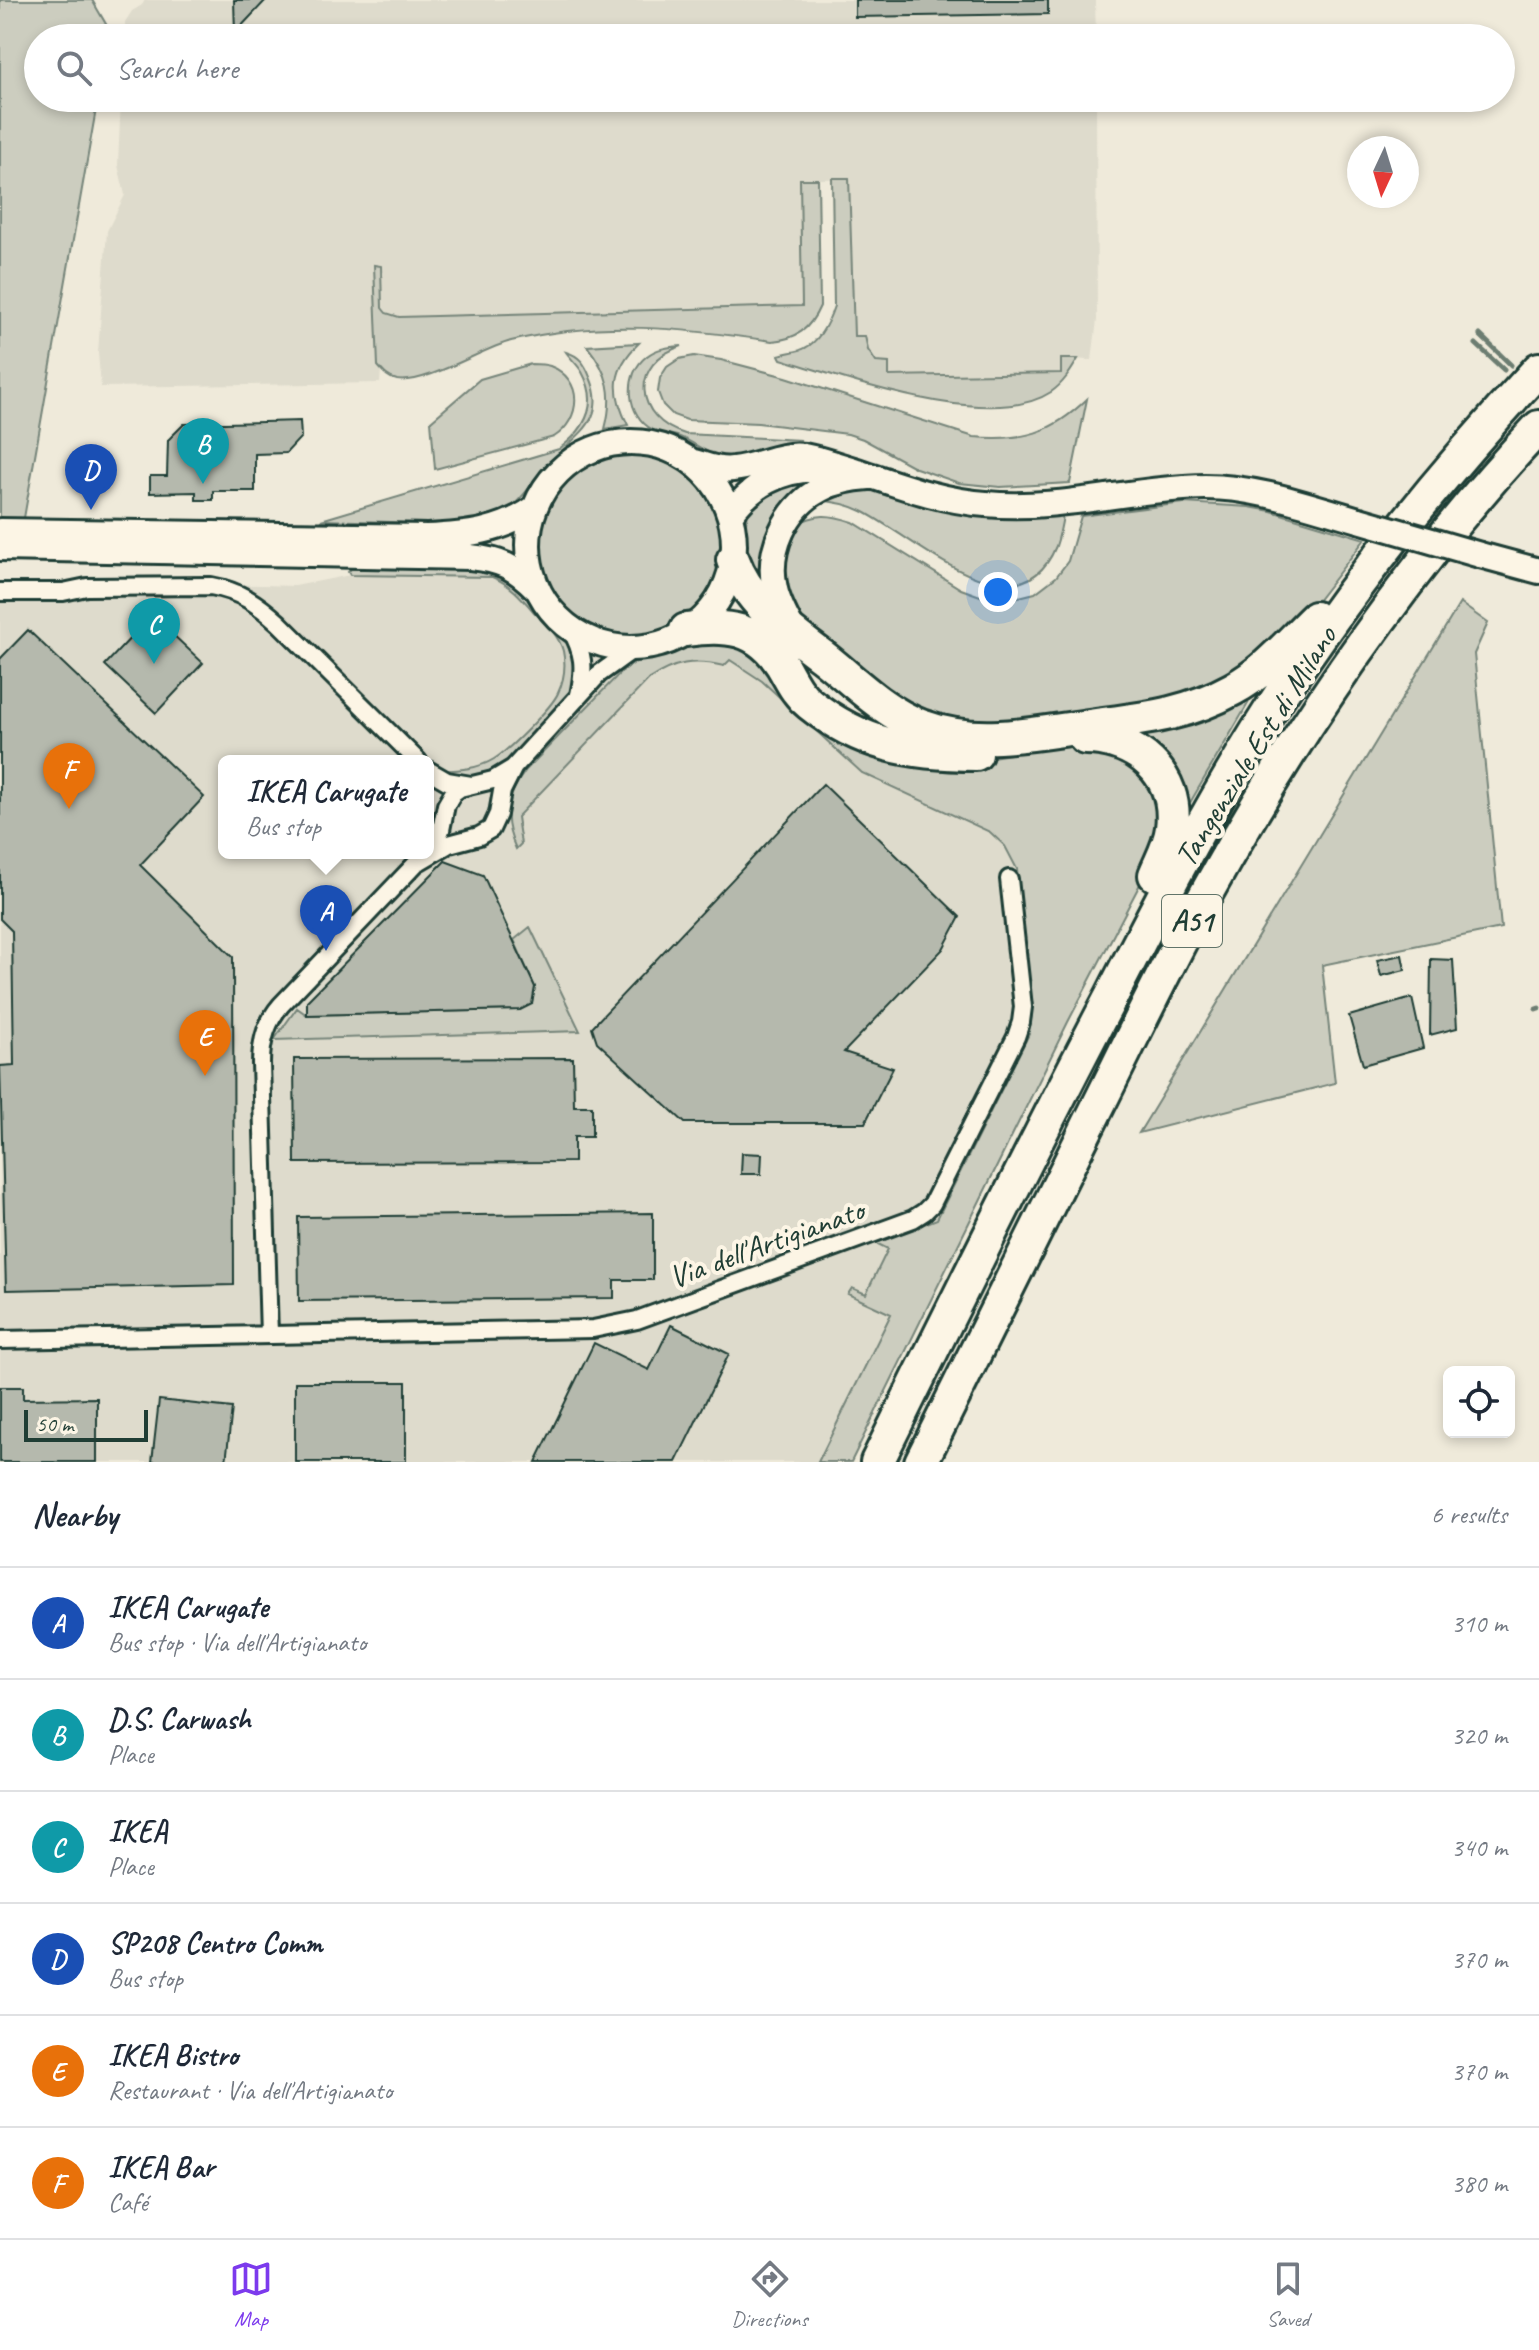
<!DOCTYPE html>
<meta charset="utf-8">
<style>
:root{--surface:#fff;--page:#f2f2f3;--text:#1f2937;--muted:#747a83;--line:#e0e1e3;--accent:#7c3aed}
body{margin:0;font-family:Caveat,sans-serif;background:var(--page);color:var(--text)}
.controls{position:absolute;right:24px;bottom:24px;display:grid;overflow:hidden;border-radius:12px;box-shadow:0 4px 12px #0003}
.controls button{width:72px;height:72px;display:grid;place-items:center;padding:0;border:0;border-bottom:2px solid var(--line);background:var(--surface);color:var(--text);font:40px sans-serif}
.compass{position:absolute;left:1347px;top:136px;width:72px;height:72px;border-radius:50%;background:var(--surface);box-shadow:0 4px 12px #0003;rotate:184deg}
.scale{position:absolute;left:24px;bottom:20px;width:124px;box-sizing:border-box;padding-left:8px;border:4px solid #1f3d34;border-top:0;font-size:22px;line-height:28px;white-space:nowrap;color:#1f3d34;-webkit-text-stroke:6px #fcf5e5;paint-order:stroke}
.you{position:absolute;left:998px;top:592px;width:28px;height:28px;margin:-20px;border:6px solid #fff;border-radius:50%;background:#1a73e8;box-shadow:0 0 0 12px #1a73e833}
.badge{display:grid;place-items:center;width:52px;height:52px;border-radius:50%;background:var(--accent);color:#fff;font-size:26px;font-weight:700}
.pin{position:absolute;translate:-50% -66px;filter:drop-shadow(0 2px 4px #0008)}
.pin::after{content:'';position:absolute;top:42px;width:28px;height:24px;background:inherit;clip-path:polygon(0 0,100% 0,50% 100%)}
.popup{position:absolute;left:218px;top:755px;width:216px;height:104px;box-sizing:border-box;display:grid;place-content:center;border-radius:12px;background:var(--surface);filter:drop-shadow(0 2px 6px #0005);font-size:26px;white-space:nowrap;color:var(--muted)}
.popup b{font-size:30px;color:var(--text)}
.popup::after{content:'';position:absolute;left:50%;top:100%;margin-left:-16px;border:16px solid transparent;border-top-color:var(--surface)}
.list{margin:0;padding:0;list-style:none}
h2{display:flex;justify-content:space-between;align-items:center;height:104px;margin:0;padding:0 32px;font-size:34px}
h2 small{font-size:26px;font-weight:400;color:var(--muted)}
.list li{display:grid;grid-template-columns:52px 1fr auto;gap:24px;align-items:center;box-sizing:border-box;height:112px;padding:0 32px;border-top:2px solid var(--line)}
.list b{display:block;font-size:30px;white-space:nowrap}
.list p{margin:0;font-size:26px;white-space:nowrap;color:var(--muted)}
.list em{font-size:26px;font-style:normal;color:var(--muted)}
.icon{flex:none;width:44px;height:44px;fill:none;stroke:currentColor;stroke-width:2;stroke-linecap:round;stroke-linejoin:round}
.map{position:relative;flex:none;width:1539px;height:1462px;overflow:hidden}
.search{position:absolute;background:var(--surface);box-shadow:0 4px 12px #0003;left:24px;right:24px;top:24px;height:88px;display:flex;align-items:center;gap:20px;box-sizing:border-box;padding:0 28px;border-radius:44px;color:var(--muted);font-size:30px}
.sheet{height:776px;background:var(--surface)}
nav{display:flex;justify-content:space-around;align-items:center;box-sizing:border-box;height:112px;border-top:2px solid var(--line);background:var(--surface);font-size:22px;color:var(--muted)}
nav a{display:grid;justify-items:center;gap:4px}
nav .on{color:var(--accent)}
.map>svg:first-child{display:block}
.built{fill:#dedbcc;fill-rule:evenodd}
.green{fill:#cccdbf;stroke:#76857a;stroke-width:2}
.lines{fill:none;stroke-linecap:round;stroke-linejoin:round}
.stream{stroke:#6c7d71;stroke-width:5}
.building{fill:#b5b9ad;stroke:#1f3d34;stroke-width:2}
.minor-casing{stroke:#1f3d34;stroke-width:22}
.secondary-casing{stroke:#1f3d34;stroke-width:30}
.motorway-casing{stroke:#1f3d34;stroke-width:38}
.minor{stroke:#fcf5e5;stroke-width:16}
.secondary{stroke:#fcf5e5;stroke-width:24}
.motorway{stroke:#fcf5e5;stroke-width:32}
.secondary-bridge-casing{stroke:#1f3d34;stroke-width:30;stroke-linecap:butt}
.secondary-bridge{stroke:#fcf5e5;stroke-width:24}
.labels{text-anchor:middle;stroke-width:8;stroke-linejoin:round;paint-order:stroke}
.shield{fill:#fcf5e5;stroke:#617469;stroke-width:2}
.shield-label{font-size:30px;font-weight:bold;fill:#1f3d34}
.street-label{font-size:32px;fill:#1f3d34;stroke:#fcf5e5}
</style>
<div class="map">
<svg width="1539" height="1462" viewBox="0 0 1539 1462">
<rect width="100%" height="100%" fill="#efeada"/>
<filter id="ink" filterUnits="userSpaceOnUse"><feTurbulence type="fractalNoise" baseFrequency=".0125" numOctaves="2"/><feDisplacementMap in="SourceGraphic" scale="16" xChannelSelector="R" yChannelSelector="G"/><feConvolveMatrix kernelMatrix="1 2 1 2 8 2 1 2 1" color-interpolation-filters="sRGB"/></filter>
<g filter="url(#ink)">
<path class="built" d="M145 0H1095L1096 38H125V22L132 11 142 5Z
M121 98H1096L1097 320 1092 360 1061 359V373L889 376 854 336 848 178 800 180 802 306 385 320 380 383 101 387 98 353 107 231 125 195 118 165Z
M350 575 492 577 507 583 554 632 648 679 666 668 686 662 705 661 724 665 730 660 762 681 897 789 990 832 1005 846 1017 869 1032 1013 1029 1034 937 1220 877 1243 888 1249 866 1295 848 1293 891 1313 818 1462H0V585L56 588 88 580 295 586ZM224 761H428V853H224Z"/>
<path class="green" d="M0 0H92L110 31 108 38H38V98H98L24 518H0Z
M832 178H849L854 336H865L868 350 876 362 889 363V376L1061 373V359H1078C1071 371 1063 384 1051 392 991 432 845 378 781 359L779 355C787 352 798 352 805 348 821 340 829 321 834 306Z
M800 179H818L820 306C810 329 797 339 772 341 683 328 601 319 511 341 481 349 425 385 397 380 388 378 384 373 378 366L374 265 381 266 382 308 386 313 399 317 802 306Z
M639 343C612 369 611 392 628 425L605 429C614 395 609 373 587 346Z
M682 346C629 362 634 419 685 434L801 440C777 445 743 461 722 457 706 454 693 441 677 436 670 434 660 434 653 430 626 416 623 374 647 356 657 348 669 347 682 346Z
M566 352C580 356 585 364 590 377 608 419 579 433 554 458 531 481 520 510 487 520 468 526 446 523 426 523 391 522 356 521 321 520L559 449C586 429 600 404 582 372 578 365 571 359 566 352Z
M694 356 721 360 786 377 974 437C1023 441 1051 434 1087 399L1070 483 1000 487 959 483 916 468 863 439 848 434 758 423 687 420 673 415 663 405 658 392 660 378 667 367 679 359Z
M531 364C537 364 544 364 550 366 584 379 582 419 554 437L435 469 431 421 480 379Z
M541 545a90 90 0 1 1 180 0a90 90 0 1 1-180 0Z
M826 476 802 490 768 599C761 589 751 579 747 568 735 542 748 493 777 482 789 477 813 478 826 476Z
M864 488 929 508 970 514 1064 510C1062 522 1060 535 1056 546 1018 639 912 535 862 511 846 503 831 501 814 500L828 493Z
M1184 503 1249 507 1271 511 1365 539 1296 628 1210 695 978 727 901 704 797 617 780 578 794 525C817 513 829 514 853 522L961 589 983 597 1007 600 1035 593 1056 577 1068 561 1081 516Z
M351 569H483C500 573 519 579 532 594 536 598 538 605 541 609 555 627 576 641 576 666 577 678 572 690 565 700 556 715 504 767 489 773 473 779 456 777 441 771 459 770 478 769 494 759 508 751 552 707 558 693 564 680 566 665 563 651 559 635 545 623 534 612 521 597 510 584 492 577L350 575 348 572Z
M1460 603 1488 623 1474 654 1501 928 1322 965 1335 1083 1139 1133Z
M696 637 747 641 789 693 967 761 1067 745 1090 744 1111 748 1155 783 1162 842 1068 1022 851 1462H818L891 1314 848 1294 852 1288 866 1294 888 1249 876 1243 937 1219 1029 1034 1032 1013 1017 869 1005 846 990 832 862 773 762 681 730 660 724 666C693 659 675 662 649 679L517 817 521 844 516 849C502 819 506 796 526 770L621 672 636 662Z
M1256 690 1184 813 1124 732Z
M530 927 580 1031 274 1040 297 1008 307 1015 520 1010 532 1003 535 987 514 940Z"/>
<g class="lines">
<path class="stream" d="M1480 335 1511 365
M1476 344 1504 370
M1536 1009 1539 1008"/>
</g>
<path class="building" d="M234 0H266L235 33Z
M855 0H1048V14L855 17Z
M300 421 301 437 286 453 255 454V491H213V500H196V492L150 493V476H167L168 440 184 424Z
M152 615 203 663 156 713 105 665Z
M28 630 204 797 140 865 233 957 234 1285 6 1290 0 1066 14 1065 12 931 0 919V659Z
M823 784 960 917 943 949 844 1052 893 1068 865 1123H685L597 1042 592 1027Z
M445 861 483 875 535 987 532 1004 520 1010 307 1015V1001Z
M1402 955 1405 970 1381 976 1377 960Z
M1431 959 1453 960 1457 1028 1430 1035Z
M1412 998 1423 1048 1363 1065 1349 1016Z
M573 1058 574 1106H592V1137H574V1162L295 1163 294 1059Z
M742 1153 762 1154 761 1174H741Z
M653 1213V1280H614V1298L299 1301 298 1217Z
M671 1325 729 1354 676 1462H536L594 1343 649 1370Z
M295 1382H406V1462H295Z
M0 1387H23V1399L97 1398V1462H0Z
M159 1400 232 1408 226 1462H152Z"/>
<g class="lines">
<defs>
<path id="minor" d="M0 592H63L87 587 211 586C240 591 258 604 279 623L418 761
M570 628C584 653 585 667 579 695
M428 770 447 781 471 785
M428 851 441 830 446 805 453 793 460 788 493 780 513 768
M420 861 449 844 479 836 491 829 498 814 502 791 514 767 599 674 635 648
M269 1335 261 1063C261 1041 266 1022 281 1005L426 853
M0 1340 593 1329 637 1320 913 1219 924 1212 932 1204 1016 1037 1021 1022 1023 1007 1009 879"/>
<path id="secondary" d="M528 545a103 103 0 1 1 206 0a103 103 0 1 1-206 0Z
M691 461C705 465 718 471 733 469 758 467 778 453 804 456 822 459 839 466 857 471 899 485 941 501 986 504 1059 511 1132 488 1205 487 1258 487 1309 506 1359 520
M730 515C752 485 779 470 816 469
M0 531 427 537C466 535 500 532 533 509
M0 548 470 557C500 560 514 566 536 588
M1480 555 1539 571
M792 629C785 616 778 603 775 589 766 551 786 507 821 489 836 481 852 478 869 477"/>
<path id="motorway" d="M733 560C749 604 787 629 822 656 853 680 883 712 921 726 975 746 1026 735 1082 727 1138 719 1182 717 1233 689 1266 671 1288 644 1315 618
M686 630C726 624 758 627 782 665 791 680 796 693 810 704 861 745 912 754 976 754
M1085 738C1136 738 1179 774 1172 828 1170 845 1161 860 1155 875
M877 1462C954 1306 1031 1149 1112 995 1166 890 1220 785 1286 686 1361 573 1447 468 1539 369
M921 1462C976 1351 1031 1241 1086 1130 1120 1063 1152 995 1187 929 1284 748 1398 577 1539 427"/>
</defs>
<use href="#minor" class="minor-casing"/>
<use href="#secondary" class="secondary-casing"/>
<use href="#motorway" class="motorway-casing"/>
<use href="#minor" class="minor"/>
<use href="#secondary" class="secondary"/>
<use href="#motorway" class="motorway"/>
<defs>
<path id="secondary-bridge" d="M1359 520 1480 555"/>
</defs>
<use href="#secondary-bridge" class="secondary-bridge-casing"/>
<use href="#secondary-bridge" class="secondary-bridge"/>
</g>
</g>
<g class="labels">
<rect class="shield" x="1162" y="895" width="60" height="52" rx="6"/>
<g class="shield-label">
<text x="1192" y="931">A51</text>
</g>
<g class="street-label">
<text transform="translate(1255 746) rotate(-58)" y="11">Tangenziale Est di Milano</text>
<text transform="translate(766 1243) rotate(-20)" y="11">Via dell'Artigianato</text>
</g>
</g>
</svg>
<div class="controls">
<button><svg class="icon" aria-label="locate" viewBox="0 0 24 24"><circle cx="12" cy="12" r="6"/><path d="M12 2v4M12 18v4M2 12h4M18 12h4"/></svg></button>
</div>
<svg class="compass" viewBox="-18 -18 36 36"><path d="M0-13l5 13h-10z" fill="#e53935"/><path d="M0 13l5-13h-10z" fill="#747a83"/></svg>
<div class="scale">50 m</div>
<div class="you"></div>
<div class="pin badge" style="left:326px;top:951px;background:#1a4fb4">A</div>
<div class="popup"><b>IKEA Carugate</b>Bus stop</div>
<div class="pin badge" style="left:203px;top:484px;background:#0f9aa8">B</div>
<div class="pin badge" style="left:154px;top:664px;background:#0f9aa8">C</div>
<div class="pin badge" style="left:91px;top:510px;background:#1a4fb4">D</div>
<div class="pin badge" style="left:205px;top:1076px;background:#e8710a">E</div>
<div class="pin badge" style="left:69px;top:809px;background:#e8710a">F</div>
<div class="search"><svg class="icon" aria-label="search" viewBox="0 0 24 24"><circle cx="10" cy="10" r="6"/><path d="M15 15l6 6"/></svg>Search here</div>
</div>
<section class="sheet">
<h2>Nearby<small>6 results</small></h2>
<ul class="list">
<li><span class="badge" style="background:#1a4fb4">A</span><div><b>IKEA Carugate</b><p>Bus stop · Via dell'Artigianato</p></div><em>310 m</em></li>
<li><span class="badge" style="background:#0f9aa8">B</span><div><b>D.S. Carwash</b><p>Place</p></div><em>320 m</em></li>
<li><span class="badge" style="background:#0f9aa8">C</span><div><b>IKEA</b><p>Place</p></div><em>340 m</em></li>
<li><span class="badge" style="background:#1a4fb4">D</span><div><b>SP208 Centro Comm</b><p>Bus stop</p></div><em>370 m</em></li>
<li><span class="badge" style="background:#e8710a">E</span><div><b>IKEA Bistro</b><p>Restaurant · Via dell'Artigianato</p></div><em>370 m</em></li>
<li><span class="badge" style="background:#e8710a">F</span><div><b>IKEA Bar</b><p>Café</p></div><em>380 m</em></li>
</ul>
</section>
<nav>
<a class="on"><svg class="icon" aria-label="map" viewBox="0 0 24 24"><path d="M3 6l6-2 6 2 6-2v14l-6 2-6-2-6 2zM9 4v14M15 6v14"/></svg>Map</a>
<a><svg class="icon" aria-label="directions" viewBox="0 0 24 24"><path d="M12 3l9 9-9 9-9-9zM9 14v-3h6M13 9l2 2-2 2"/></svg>Directions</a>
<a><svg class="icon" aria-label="saved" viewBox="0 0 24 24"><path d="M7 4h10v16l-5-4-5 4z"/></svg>Saved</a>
</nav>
